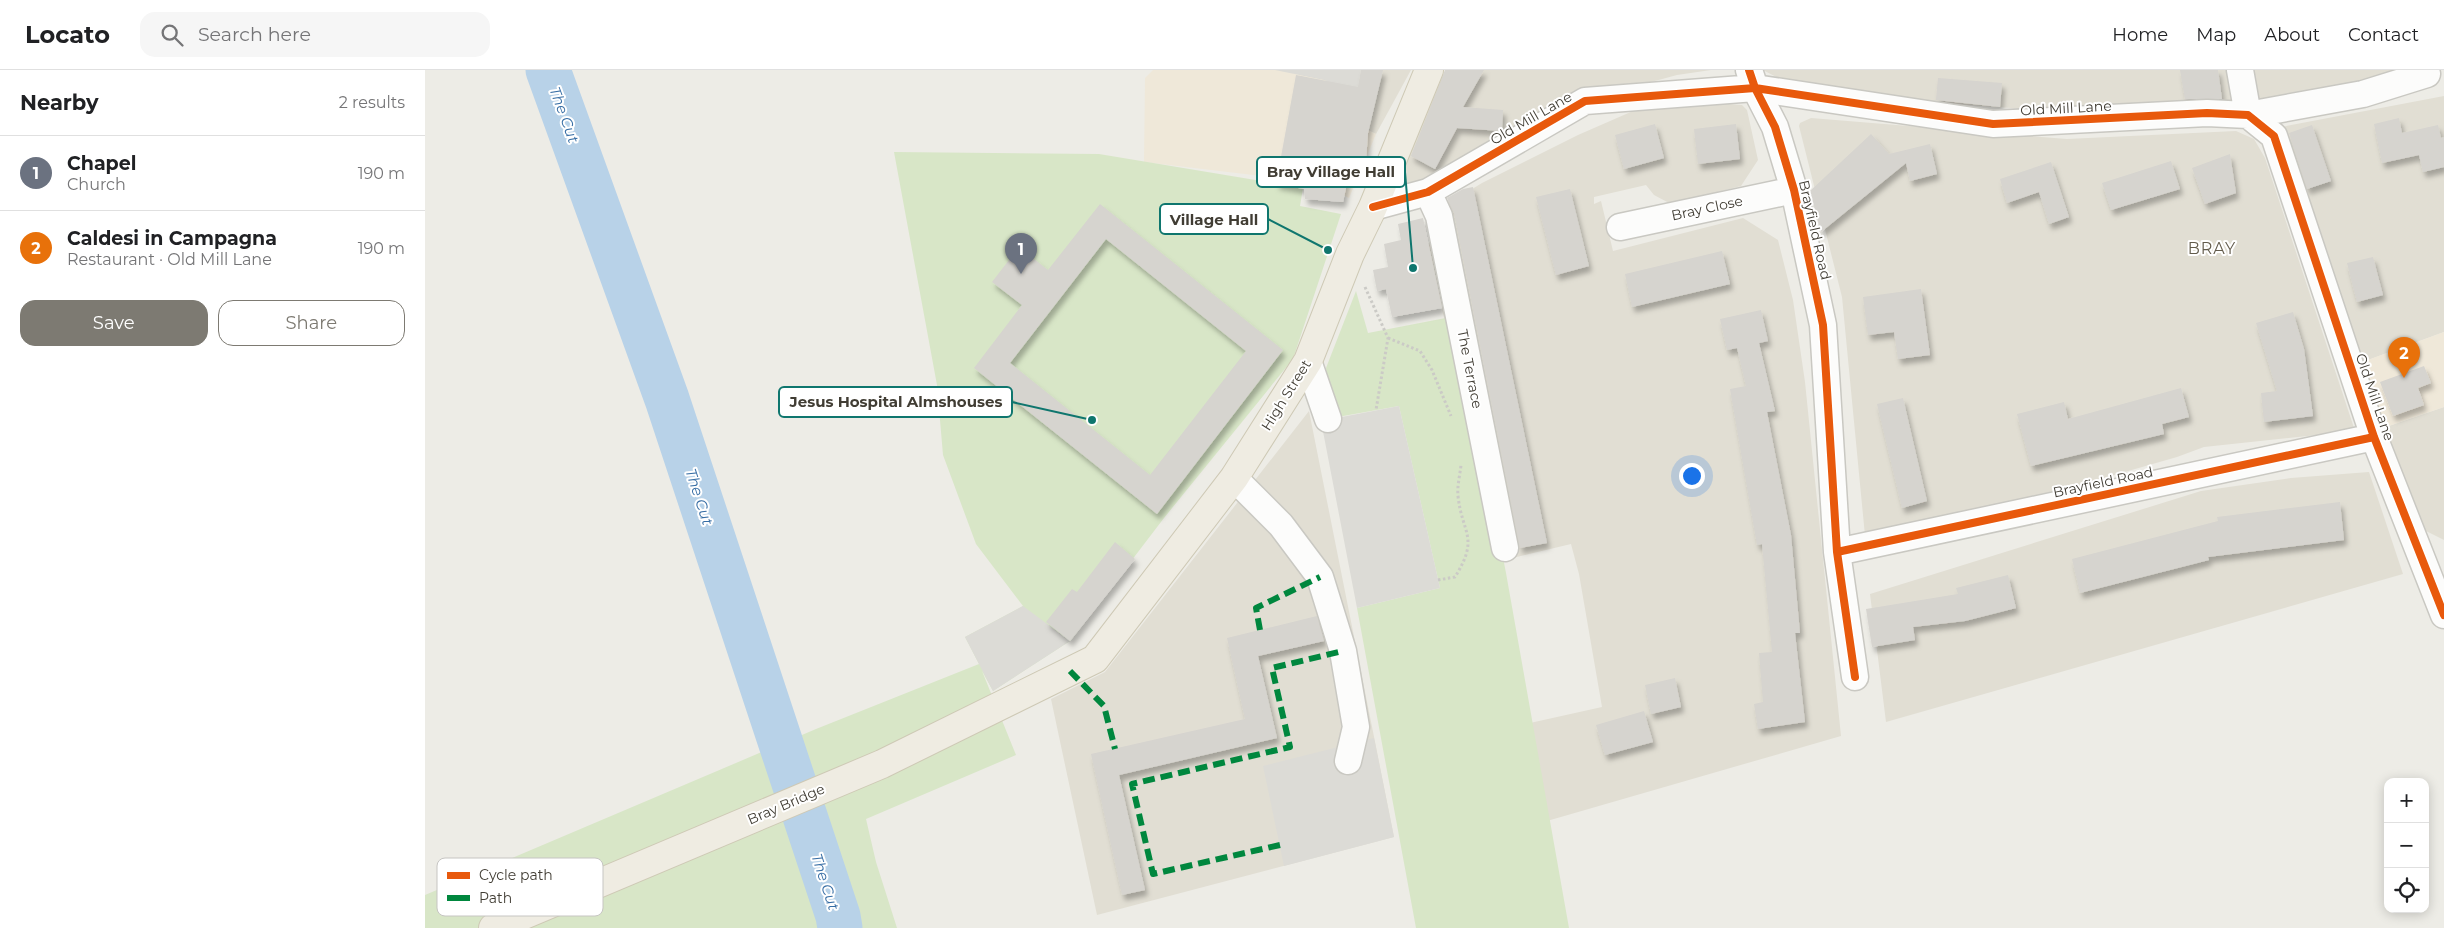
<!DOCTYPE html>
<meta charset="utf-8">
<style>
:root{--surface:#fff;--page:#f6f6f6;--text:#202124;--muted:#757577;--line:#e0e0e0;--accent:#7d7a72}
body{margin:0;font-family:Montserrat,sans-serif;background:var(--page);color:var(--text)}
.controls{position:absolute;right:15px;bottom:15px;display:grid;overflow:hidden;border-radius:10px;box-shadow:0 2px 12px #0003}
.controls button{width:45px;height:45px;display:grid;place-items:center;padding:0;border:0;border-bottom:1px solid var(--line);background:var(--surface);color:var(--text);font:25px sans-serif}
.you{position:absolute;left:1266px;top:405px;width:18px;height:18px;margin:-12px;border:4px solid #fff;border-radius:50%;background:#1a73e8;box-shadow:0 0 0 8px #1a73e833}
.badge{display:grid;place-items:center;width:32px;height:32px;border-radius:50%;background:var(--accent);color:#fff;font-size:16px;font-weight:700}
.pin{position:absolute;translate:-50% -41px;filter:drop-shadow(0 1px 2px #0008)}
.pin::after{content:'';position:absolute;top:26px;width:18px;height:15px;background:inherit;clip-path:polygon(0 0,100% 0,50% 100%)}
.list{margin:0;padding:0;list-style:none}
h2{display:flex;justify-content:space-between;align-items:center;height:65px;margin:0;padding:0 20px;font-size:21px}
h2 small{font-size:16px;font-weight:400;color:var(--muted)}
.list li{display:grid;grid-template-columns:32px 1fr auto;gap:15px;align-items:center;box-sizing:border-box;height:75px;padding:0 20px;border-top:1px solid var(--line)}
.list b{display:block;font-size:19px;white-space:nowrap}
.list p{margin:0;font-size:16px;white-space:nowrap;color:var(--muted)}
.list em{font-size:16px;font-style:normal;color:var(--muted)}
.actions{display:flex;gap:10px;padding:15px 20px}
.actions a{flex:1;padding:11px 0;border:1px solid var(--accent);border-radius:15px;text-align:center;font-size:18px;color:var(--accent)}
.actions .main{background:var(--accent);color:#fff}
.icon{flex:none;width:28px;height:28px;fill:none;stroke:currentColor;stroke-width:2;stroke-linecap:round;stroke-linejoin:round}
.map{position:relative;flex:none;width:2019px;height:858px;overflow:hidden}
header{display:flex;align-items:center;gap:30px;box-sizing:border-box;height:70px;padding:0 25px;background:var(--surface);border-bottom:1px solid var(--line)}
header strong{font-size:24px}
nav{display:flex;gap:28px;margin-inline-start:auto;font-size:18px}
.search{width:350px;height:45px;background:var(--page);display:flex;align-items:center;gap:12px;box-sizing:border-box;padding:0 18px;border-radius:15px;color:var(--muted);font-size:19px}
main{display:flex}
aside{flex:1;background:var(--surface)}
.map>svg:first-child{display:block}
.residential{fill:#e1ded3}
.commercial{fill:#efe8d9}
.green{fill:#d8e6c7}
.parking{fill:#dcdbd6}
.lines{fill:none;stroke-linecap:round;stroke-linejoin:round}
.river{stroke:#b8d2e8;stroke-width:45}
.building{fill:#d6d4cf;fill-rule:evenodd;filter:url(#shadow)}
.minor-casing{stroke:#c9c8c2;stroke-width:29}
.major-casing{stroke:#cec9b5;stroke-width:30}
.path{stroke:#cbcac6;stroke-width:3;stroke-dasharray:2.5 2.5;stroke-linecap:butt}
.minor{stroke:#fcfcfb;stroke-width:26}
.major{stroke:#efece2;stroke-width:28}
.quiet{stroke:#00873e;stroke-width:6;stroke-dasharray:12 6;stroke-linecap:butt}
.cycleway-casing{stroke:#fff;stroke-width:11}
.cycleway{stroke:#e8590c;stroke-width:8}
.labels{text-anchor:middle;stroke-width:4;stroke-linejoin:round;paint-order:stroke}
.street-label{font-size:14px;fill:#413d34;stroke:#fff}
.water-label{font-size:15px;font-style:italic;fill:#366da4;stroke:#fff}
.quarter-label{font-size:16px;letter-spacing:1px;fill:#635c4c;stroke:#fff}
.key{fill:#fff;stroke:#c6c5c2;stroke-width:1}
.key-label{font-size:14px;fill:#413d34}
.leader{fill:none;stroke:#0f766e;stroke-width:2}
.callout-dot{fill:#0f766e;stroke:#fff;stroke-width:2}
.callout{fill:#fff;stroke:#0f766e;stroke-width:2}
.callout-label{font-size:15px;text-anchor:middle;font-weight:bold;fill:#413d34}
</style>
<header>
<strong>Locato</strong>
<div class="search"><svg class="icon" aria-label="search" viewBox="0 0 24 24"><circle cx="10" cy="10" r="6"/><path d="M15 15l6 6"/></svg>Search here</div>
<nav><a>Home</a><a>Map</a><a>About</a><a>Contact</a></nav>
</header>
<main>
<aside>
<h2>Nearby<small>2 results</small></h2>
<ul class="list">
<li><span class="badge" style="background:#6b7280">1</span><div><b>Chapel</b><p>Church</p></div><em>190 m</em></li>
<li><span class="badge" style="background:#e8710a">2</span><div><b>Caldesi in Campagna</b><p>Restaurant · Old Mill Lane</p></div><em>190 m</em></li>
</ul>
<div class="actions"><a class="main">Save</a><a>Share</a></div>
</aside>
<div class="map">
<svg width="2019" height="858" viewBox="0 0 2019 858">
<defs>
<filter id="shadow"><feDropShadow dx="3" dy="5.5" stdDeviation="2.5" flood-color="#0004"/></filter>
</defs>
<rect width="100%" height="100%" fill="#edece6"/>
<path class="residential" d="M936 0H986L951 64 926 52Z
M1021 0H1286L1252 5 1178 25 988 117 971 109 972 100Z
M1338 0H1804L1809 32 1631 41 1466 30 1366 15Z
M1816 0H1986L1990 14 1820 35Z
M2019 26V262L1932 294 1856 57Z
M1248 30 1317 35 1322 40 1333 90 1316 116 1246 134 1229 125 1221 115 1169 127V134L1176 131 1188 181 1318 148 1353 170 1368 230 1380 312 1416 666 1122 751 1105 653 1177 637 1154 504 1146 474 1071 492 1003 173 1012 168 1013 132 1031 129 1057 113 1153 65 1208 41Z
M1386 48 1642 69 1811 61 1829 69 1840 88 1930 361 1779 377 1752 387 1441 476 1417 227 1374 56 1375 53Z
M2019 337V470L1991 456 1955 359Z
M884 341 969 767 672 845 626 629 680 602Z
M1944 402 1978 504 1461 652 1445 524 1776 421 1866 408Z"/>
<path class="commercial" d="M728 0H936L926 52 951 64 924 128 920 126 859 115 853 108 719 92 720 8Z
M2019 262V337L1955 359 1932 294Z"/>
<path class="green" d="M469 82 674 84 878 118 875 136 916 144 868 289 739 448 645 571 568 621 557 601 591 685 441 749 451 792 472 858H0V825L391 659 554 594 540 567 598 536 551 474 518 385 512 315Z
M931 221 943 263 1031 246 1081 503 1144 858H991L932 538 1015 518 974 336 907 348 901 298Z"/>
<path class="parking" d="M850 0H936L932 25 899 10Z
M974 336 1015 518 932 538 896 351Z
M598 536 645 571 568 621 540 567Z
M949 668 969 767 859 796 838 696Z"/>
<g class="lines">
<path class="river" d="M123 0 242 329 413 846 415 858"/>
</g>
<path class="building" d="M936 0H958L943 63 941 91 927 90 918 132 880 129 879 119 851 114 871 5 933 17Z
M1020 0H1059L1038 37 1078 40 1077 61 1032 58 1010 99 986 86Z
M1755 0H1793L1797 29H1760Z
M1513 8 1577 13 1575 37 1511 30Z
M1974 48 1977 63 2013 55 2016 68 2019 67V97L1998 102 1994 85 1957 93 1949 54Z
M1230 54 1239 88 1199 99 1190 65Z
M1311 54 1315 89 1273 94 1269 59Z
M1887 55 1906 111 1882 119 1864 63Z
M1446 64 1464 84 1505 74 1512 104 1485 111 1481 93 1396 162 1385 121Z
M1805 84 1811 123 1780 134 1767 98Z
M1746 91 1755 119 1686 140 1677 113Z
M1626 92 1644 147 1624 154 1614 122 1582 133 1575 109Z
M1048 117 1122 473 1095 478 1029 143 1022 128 1038 119Z
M1145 119 1164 196 1131 205 1111 127Z
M675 134 858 280 732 444 549 298 597 235 567 212 594 177 623 200ZM681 169 821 281 725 405 585 293Z
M998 148 1017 238 967 247 961 219 952 221 948 200 963 197 959 174 976 170 973 154Z
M1297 181 1305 214 1207 237 1200 204Z
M1948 187 1958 225 1932 232 1922 193Z
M1496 219 1505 285 1473 289 1469 262 1443 265 1438 227Z
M1336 240 1343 271 1334 273 1350 341 1342 342 1366 465 1375 563H1370L1380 652 1333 659 1329 634 1338 632 1334 583 1347 582 1337 474 1332 475 1305 319 1321 316 1312 278 1302 280 1295 249Z
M1868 242 1879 279 1888 346 1839 352 1836 323 1852 321 1831 253Z
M1999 296 2006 313 1993 318 1999 335 1968 346 1955 312Z
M1756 318 1764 347 1737 354 1739 364 1606 396 1592 344 1639 332 1643 349Z
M1478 328 1502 431 1477 438 1452 334Z
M1915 432 1919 470 1783 487 1784 490 1655 523 1647 489 1793 451 1792 447Z
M690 472 710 489 645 571 621 552 647 519 652 522Z
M1583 505 1591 538 1540 551 1488 557 1490 570 1447 577 1441 539 1533 524 1531 518Z
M892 546 899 571 833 586 852 668 694 705 720 820 697 825 666 684 820 649 802 568Z
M1250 608 1256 637 1226 644 1220 615Z
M1219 641 1228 672 1180 685 1171 655Z"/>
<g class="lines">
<defs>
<path id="minor" d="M1324 0 1330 18 1350 57 1369 120 1398 255 1412 482 1430 607
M1815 0 1823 45
M1823 45 1849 66 1949 367 2019 545
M1003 122 1014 146 1080 478
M948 137 1003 122 1160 31 1330 18 1568 54 1782 43 1823 45 1938 24 2002 4
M1195 157 1369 120
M883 291 903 349
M809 408 856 455 895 507 918 581 931 657 923 691
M1412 482 1949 367"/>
<path id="major" d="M68 858 457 694 670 589 809 408 883 291 925 184 948 137 1004 0"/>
</defs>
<use href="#minor" class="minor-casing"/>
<use href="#major" class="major-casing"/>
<path class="path" d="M940 217 963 268 951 340
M963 268 995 281 1007 300 1026 346
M1013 510 1030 507C1055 467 1037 464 1033 426 1032 416 1035 405 1036 395"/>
<use href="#minor" class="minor"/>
<use href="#major" class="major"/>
<path class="quiet" d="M835 560 831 538 895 507
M645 601 679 636 690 679
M855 775 728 804 707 714 865 677 847 598 918 581"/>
<defs>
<path id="cycleway" d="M1324 0 1330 18 1350 57 1369 120 1398 255 1412 482 1430 607
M948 137 1003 122 1160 31 1330 18 1568 54 1782 43 1823 45 1849 66 1949 367 2019 545
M1412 482 1949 367"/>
</defs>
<use href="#cycleway" class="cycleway-casing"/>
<use href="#cycleway" class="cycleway"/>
</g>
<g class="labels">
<g class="street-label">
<text transform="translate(1641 38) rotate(-3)" y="5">Old Mill Lane</text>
<text transform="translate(1106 48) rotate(-30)" y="5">Old Mill Lane</text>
<text transform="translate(1282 138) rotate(-12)" y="5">Bray Close</text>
<text transform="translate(1390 160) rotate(77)" y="5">Brayfield Road</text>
<text transform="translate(1045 299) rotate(79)" y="5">The Terrace</text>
<text transform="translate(861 325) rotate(-58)" y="5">High Street</text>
<text transform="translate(1950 327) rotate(71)" y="5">Old Mill Lane</text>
<text transform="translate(1678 412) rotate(-12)" y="5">Brayfield Road</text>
<text transform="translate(361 734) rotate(-23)" y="5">Bray Bridge</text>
</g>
<g class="water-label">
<text transform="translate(139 45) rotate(70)" y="5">The Cut</text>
<text transform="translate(274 427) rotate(72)" y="5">The Cut</text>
<text transform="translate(400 812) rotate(72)" y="5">The Cut</text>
</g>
<g class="quarter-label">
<text x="1787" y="184">BRAY</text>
</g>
</g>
<rect x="12" y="788" width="166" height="58" rx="8" class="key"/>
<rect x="22" y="802" width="23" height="7" fill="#e8590c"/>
<rect x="22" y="825" width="23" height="6" fill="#00873e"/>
<g class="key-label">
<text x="54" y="810">Cycle path</text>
<text x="54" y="833">Path</text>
</g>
<path class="leader" d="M988 198L980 102M903 180L843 149M667 350L587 332"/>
<g class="callout-dot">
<circle cx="988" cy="198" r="5"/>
<circle cx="903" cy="180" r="5"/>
<circle cx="667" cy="350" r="5"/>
</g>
<g class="callout">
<rect x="832" y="87" width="148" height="30" rx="5"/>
<rect x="735" y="134" width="108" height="30" rx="5"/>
<rect x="354" y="317" width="233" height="30" rx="5"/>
</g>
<g class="callout-label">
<text x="906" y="107">Bray Village Hall</text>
<text x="789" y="155">Village Hall</text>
<text x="471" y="337">Jesus Hospital Almshouses</text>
</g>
</svg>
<div class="controls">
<button>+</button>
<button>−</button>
<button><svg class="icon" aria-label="locate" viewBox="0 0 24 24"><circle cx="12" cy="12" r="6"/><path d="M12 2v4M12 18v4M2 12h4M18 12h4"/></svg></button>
</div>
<div class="you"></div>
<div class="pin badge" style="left:596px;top:204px;background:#6b7280">1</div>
<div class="pin badge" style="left:1979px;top:308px;background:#e8710a">2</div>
</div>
</main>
